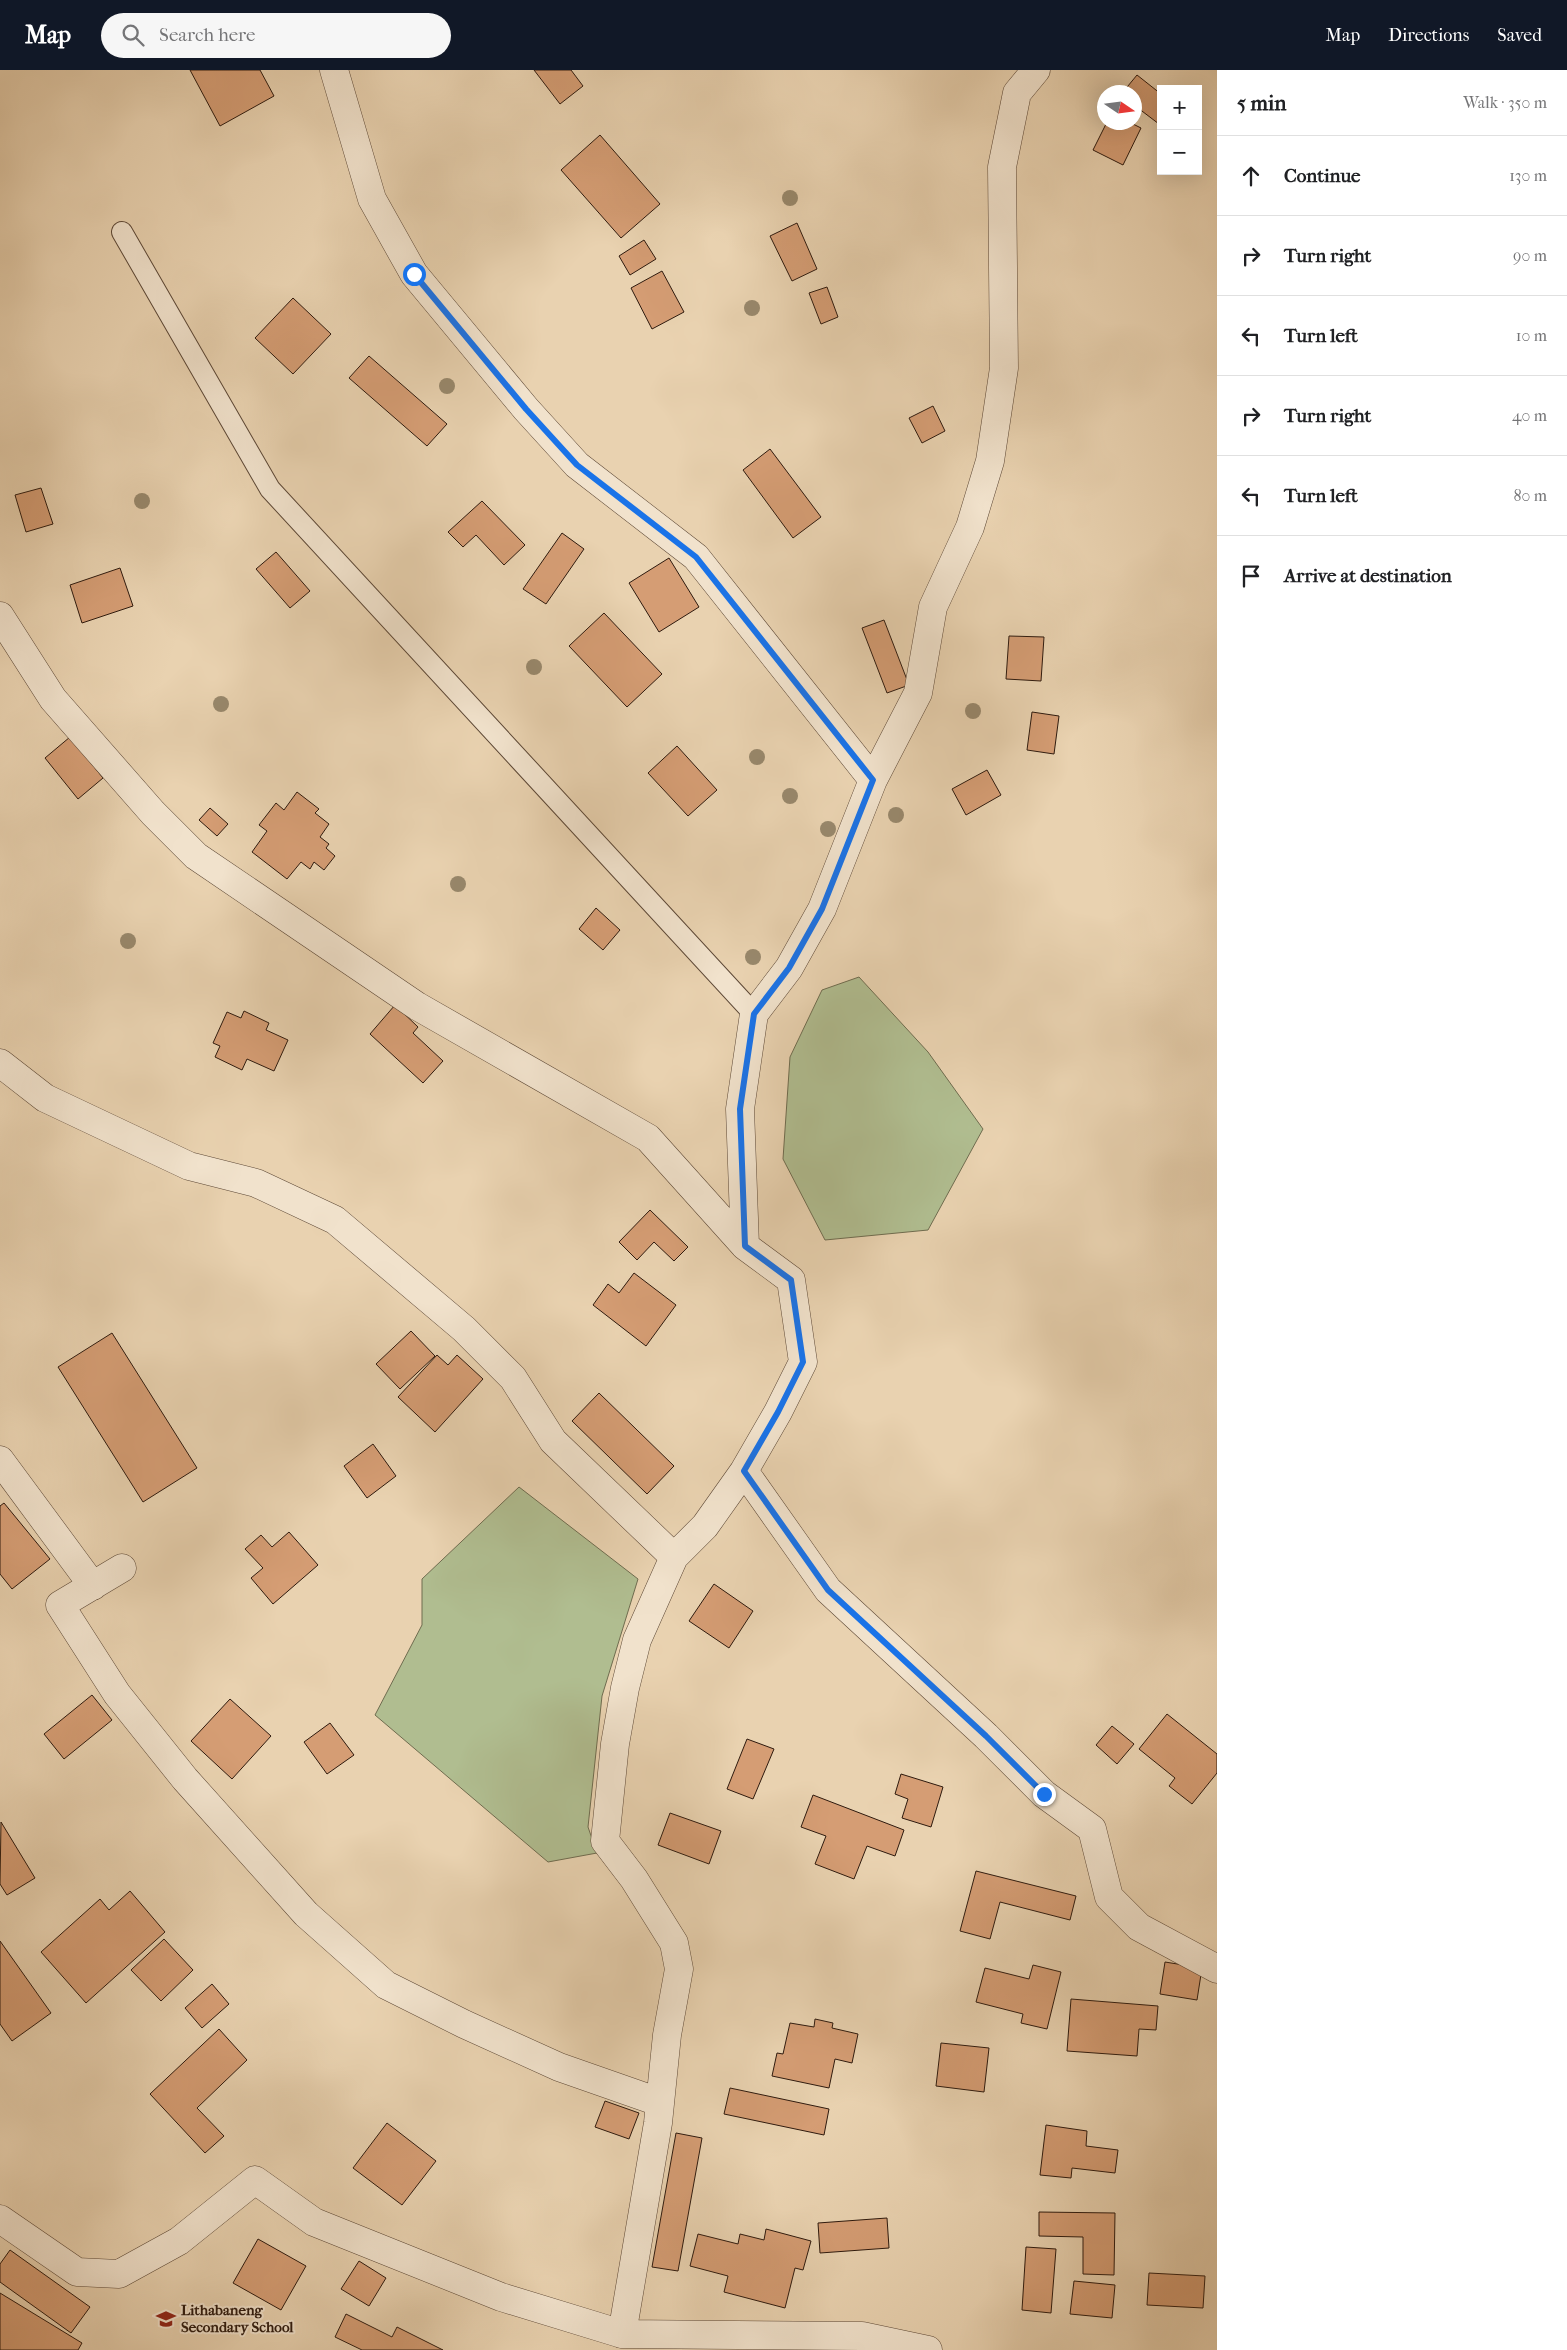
<!DOCTYPE html>
<meta charset="utf-8">
<style>
:root{--surface:#fff;--page:#f6f6f6;--text:#202124;--muted:#757577;--line:#e0e0e0;--accent:#111827}
body{margin:0;font-family:"IM FELL French Canon",serif;background:var(--page);color:var(--text)}
.controls{position:absolute;right:15px;top:15px;display:grid;overflow:hidden;border-radius:0px;box-shadow:0 5px 20px #0002}
.controls button{width:45px;height:45px;display:grid;place-items:center;padding:0;border:0;border-bottom:1px solid var(--line);background:var(--surface);color:var(--text);font:25px sans-serif}
.compass{position:absolute;left:1097px;top:15px;width:45px;height:45px;border-radius:50%;background:var(--surface);box-shadow:0 5px 20px #0002;rotate:103deg}
.stop{position:absolute;width:15px;height:15px;margin:-11px;border:4px solid #1a73e8;border-radius:50%;background:#fff}
.stop.end{background:#1a73e8;border-color:#fff;box-shadow:0 1px 5px #0008}
.list{margin:0;padding:0;list-style:none}
h2{display:flex;justify-content:space-between;align-items:center;height:65px;margin:0;padding:0 20px;font-size:21px}
h2 small{font-size:16px;font-weight:400;color:var(--muted)}
.list li{display:grid;grid-template-columns:32px 1fr auto;gap:15px;align-items:center;box-sizing:border-box;height:80px;padding:0 20px;border-top:1px solid var(--line)}
.list b{display:block;font-size:19px;white-space:nowrap}
.list em{font-size:16px;font-style:normal;color:var(--muted)}
.icon{flex:none;width:28px;height:28px;fill:none;stroke:currentColor;stroke-width:2;stroke-linecap:round;stroke-linejoin:round}
.map{position:relative;flex:none;width:1217px;height:2280px;overflow:hidden}
header{display:flex;align-items:center;gap:30px;box-sizing:border-box;height:70px;padding:0 25px;background:var(--accent);color:#fff}
header strong{font-size:24px}
nav{display:flex;gap:28px;margin-inline-start:auto;font-size:18px}
.search{width:350px;height:45px;background:var(--page);display:flex;align-items:center;gap:12px;box-sizing:border-box;padding:0 18px;border-radius:28px;color:var(--muted);font-size:19px}
main{display:flex}
aside{flex:1;background:var(--surface)}
.map>svg:first-child{display:block}
.green{fill:#b0bd90;stroke:#6f6c4f}
.building{fill:#d59d74;stroke:#2e1a0e}
.lines{fill:none;stroke-linecap:round;stroke-linejoin:round}
.lane-casing{stroke:#5d4836;stroke-width:22}
.street-casing{stroke:#5d4836;stroke-width:29}
.lane{stroke:#f1e2cc;stroke-width:20}
.street{stroke:#f1e2cc;stroke-width:28}
.tree{fill:#98886c}
.route{stroke:#1a73e8;stroke-width:6}
.labels{text-anchor:middle;stroke-width:4;stroke-linejoin:round;paint-order:stroke}
.poi-label{font-size:15px;font-weight:bold;fill:#2e1a0e;stroke:#f1e2cc;text-anchor:start}
</style>
<header>
<strong>Map</strong>
<div class="search"><svg class="icon" aria-label="search" viewBox="0 0 24 24"><circle cx="10" cy="10" r="6"/><path d="M15 15l6 6"/></svg>Search here</div>
<nav><a>Map</a><a>Directions</a><a>Saved</a></nav>
</header>
<main>
<div class="map">
<svg width="1217" height="2280" viewBox="0 0 1217 2280">
<rect width="100%" height="100%" fill="#e9d2b0"/>
<filter id="stains"><feTurbulence type="fractalNoise" baseFrequency=".004" numOctaves="4"/><feColorMatrix values="0 0 0 0 .2 0 0 0 0 .09 0 0 0 0 .02 0 0 0 .5 -.17"/></filter>
<radialGradient id="worn" r=".72"><stop offset=".6" stop-color="#630" stop-opacity="0"/><stop offset="1" stop-color="#630" stop-opacity=".3"/></radialGradient>
<path class="green" d="M859 907 928 982 983 1059 928 1160 825 1170 783 1089 790 987 822 920Z
M519 1417 638 1509 602 1626 588 1757 597 1783 548 1792 375 1645 422 1555V1509Z"/>
<path class="building" d="M190 0H260L274 26 220 56Z
M534 0H571L583 16 560 34Z
M1137 5 1161 24 1159 54 1134 35V22H1123Z
M1107 52H1129L1141 58 1123 95 1093 80Z
M600 65 660 134 621 168 561 100Z
M797 153 817 199 792 211 770 166Z
M644 170 656 189 630 205 619 186Z
M662 201 684 242 652 259 631 218Z
M827 217 838 247 821 254 809 223Z
M293 228 331 264 293 304 255 268Z
M369 286 447 354 427 376 349 308Z
M933 336 945 361 922 373 909 348Z
M770 379 821 447 793 468 743 400Z
M41 418 53 454 26 462 15 425Z
M482 431 525 475 504 495 476 465 463 477 448 462Z
M562 463 584 479 546 534 523 519Z
M276 482 310 521 290 538 256 499Z
M669 488 699 537 659 562 629 513Z
M120 498 133 536 82 553 70 515Z
M604 543 662 604 627 637 569 576Z
M884 550 909 615 887 623 862 558Z
M1009 566 1044 567 1041 611 1006 609Z
M1032 642 1059 646 1054 684 1027 680Z
M70 667 103 708 78 729 45 688Z
M677 676 717 720 688 746 648 703Z
M987 700 1001 725 966 745 952 719Z
M297 722 319 739 315 743 329 754 320 767 329 774 326 778 335 786 324 800 314 792 310 799 301 792 287 809 252 782 267 761 259 755 276 733 284 740Z
M210 738 228 754 217 766 199 750Z
M596 838 620 860 603 880 579 859Z
M395 935 418 957 413 963 443 991 423 1013 370 964Z
M244 941 269 953 266 960 288 970 274 1001 247 989 242 1000 215 987 220 976 213 973 227 942 241 948Z
M650 1140 688 1177 674 1191 654 1172 637 1190 619 1172Z
M634 1203 676 1235 646 1276 593 1235 608 1214 619 1223Z
M411 1261 435 1286 400 1319 376 1294Z
M112 1263 197 1398 143 1432 58 1297Z
M437 1285 448 1295 457 1285 483 1309 435 1362 398 1327Z
M599 1323 674 1396 647 1424 572 1351Z
M373 1374 396 1406 367 1428 344 1396Z
M4 1433 50 1489 12 1519 0 1504V1436Z
M289 1462 318 1495 273 1534 251 1508 263 1498 245 1479 261 1465 272 1477Z
M714 1514 753 1541 729 1578 689 1551Z
M92 1625 112 1650 64 1689 44 1664Z
M230 1629 271 1666 232 1709 191 1671Z
M1167 1644 1217 1684V1703L1192 1734 1169 1716 1175 1708 1139 1679Z
M330 1653 354 1685 327 1704 304 1672Z
M1112 1656 1134 1674 1117 1694 1096 1675Z
M747 1669 774 1679 753 1729 727 1719Z
M901 1704 943 1717 931 1757 902 1748 908 1729 895 1724Z
M813 1725 904 1760 895 1786 867 1776 854 1809 815 1794 826 1766 801 1757Z
M670 1743 721 1761 709 1794 658 1775Z
M1 1752 35 1808 7 1825 0 1814Z
M976 1801 1076 1826 1070 1850 1000 1832 990 1869 960 1861Z
M130 1821 165 1862 86 1933 41 1882 100 1829 109 1840Z
M164 1869 193 1900 161 1931 131 1900Z
M0 1871 51 1943 12 1971 0 1954Z
M1165 1892 1202 1898 1197 1930 1160 1924Z
M1033 1895 1061 1902 1047 1959 1021 1953 1023 1944 976 1932 985 1898 1029 1909Z
M212 1914 229 1934 202 1958 185 1938Z
M1071 1929 1158 1936 1156 1960 1139 1959 1137 1986 1067 1981Z
M815 1949 833 1953 832 1958 858 1964 852 1993 835 1989 829 2018 772 2006 777 1983 783 1984 790 1953 814 1957Z
M219 1959 247 1990 197 2038 224 2066 205 2083 150 2024Z
M941 1973 989 1978 984 2022 936 2016Z
M730 2018 829 2039 824 2065 724 2044Z
M605 2031 639 2043 629 2069 595 2057Z
M387 2053 436 2091 402 2135 353 2098Z
M1046 2055 1087 2061 1086 2076 1118 2080 1115 2103 1072 2098 1071 2108 1040 2105Z
M676 2063 702 2068 678 2201 652 2197Z
M1039 2142 1115 2143 1114 2205 1083 2204V2167L1039 2166Z
M887 2148 889 2178 820 2183 818 2153Z
M766 2159 811 2171 803 2200 795 2198 785 2238 724 2222 728 2206 690 2196 698 2164 738 2174 740 2164 764 2170Z
M258 2169 306 2196 281 2240 233 2213Z
M1026 2177 1056 2179 1051 2243 1022 2240Z
M10 2180 90 2237 71 2263 0 2212V2194Z
M359 2191 386 2208 369 2236 341 2219Z
M1149 2203 1205 2206 1203 2238 1147 2235Z
M1074 2211 1115 2215 1112 2248 1070 2244Z
M0 2223 82 2273 78 2280H0Z
M346 2244 392 2267 397 2257 443 2280H362L335 2267Z"/>
<g class="lines">
<defs>
<path id="lane" d="M122 162 270 419 754 944"/>
<path id="street" d="M334 0 372 129 414 204 526 339 577 395 696 487 873 710
M0 546 53 629 153 743 196 786 417 936 648 1068 745 1176
M0 993 45 1028 189 1096 256 1113 335 1150 464 1259 513 1308 553 1371 674 1487
M0 1390 93 1516
M744 1401 828 1520 986 1666 1044 1724 1092 1759 1109 1827 1139 1857 1217 1899
M122 1498 60 1535 117 1624 185 1709 306 1844 386 1915 464 1954 559 1997 659 2032
M0 2149 77 2202 119 2204 179 2171 255 2110 314 2152 501 2227 622 2264 862 2266 928 2280
M622 2264 658 2053 667 1965 679 1899 674 1873 634 1809 605 1771 615 1674 625 1618 637 1570 674 1487 705 1456 744 1401 778 1342 803 1292 791 1210 745 1176 740 1039 754 944 789 898 822 839 873 710 918 623 933 537 970 457 990 391 1004 298 1002 97 1017 23 1036 0"/>
</defs>
<use href="#lane" class="lane-casing"/>
<use href="#street" class="street-casing"/>
<use href="#lane" class="lane"/>
<use href="#street" class="street"/>
</g>
<g class="tree">
<circle cx="790" cy="128" r="8"/>
<circle cx="752" cy="238" r="8"/>
<circle cx="447" cy="316" r="8"/>
<circle cx="142" cy="431" r="8"/>
<circle cx="534" cy="597" r="8"/>
<circle cx="221" cy="634" r="8"/>
<circle cx="973" cy="641" r="8"/>
<circle cx="757" cy="687" r="8"/>
<circle cx="790" cy="726" r="8"/>
<circle cx="896" cy="745" r="8"/>
<circle cx="828" cy="759" r="8"/>
<circle cx="458" cy="814" r="8"/>
<circle cx="128" cy="871" r="8"/>
<circle cx="753" cy="887" r="8"/>
</g>
<g class="lines">
<path class="route" d="M414 204 526 339 577 395 696 487 873 710 822 839 789 898 754 944 740 1039 745 1176 791 1210 803 1292 778 1342 744 1401 828 1520 986 1666 1044 1724"/>
</g>
<defs>
<symbol id="school-bare" viewBox="-9 -9 18 18"><path d="M0-5L7-2L0 1L-7-2ZM-4 1L0 2.5L4 1V4Q0 6-4 4Z" fill="#8f2418" stroke="#f1e2cc" stroke-width="2.5" paint-order="stroke"/></symbol>
</defs>
<g fill-rule="evenodd">
<use href="#school-bare" x="152" y="2235" width="28" height="28"/>
</g>
<g class="labels">
<g class="poi-label">
<text x="181" y="2245">Lithabaneng<tspan x="181" dy="17">Secondary School</tspan></text>
</g>
</g>
<rect width="100%" height="100%" filter="url(#stains)"/>
<rect width="100%" height="100%" fill="url(#worn)"/>
</svg>
<div class="controls">
<button>+</button>
<button>−</button>
</div>
<svg class="compass" viewBox="-18 -18 36 36"><path d="M0-13l5 13h-10z" fill="#e53935"/><path d="M0 13l5-13h-10z" fill="#757577"/></svg>
<div class="stop" style="left:414px;top:204px"></div>
<div class="stop end" style="left:1044px;top:1724px"></div>
</div>
<aside>
<h2>5 min<small>Walk · 350 m</small></h2>
<ul class="list">
<li><svg class="icon" aria-label="ahead" viewBox="0 0 24 24"><path d="M12 20V5M6 11l6-6 6 6"/></svg><div><b>Continue</b></div><em>130 m</em></li>
<li><svg class="icon" aria-label="right" viewBox="0 0 24 24"><path d="M7 20v-9h11M14 6l5 5-5 5"/></svg><div><b>Turn right</b></div><em>90 m</em></li>
<li><svg class="icon" aria-label="left" viewBox="0 0 24 24"><path d="M17 20v-9H6M10 6l-5 5 5 5"/></svg><div><b>Turn left</b></div><em>10 m</em></li>
<li><svg class="icon" aria-label="right" viewBox="0 0 24 24"><path d="M7 20v-9h11M14 6l5 5-5 5"/></svg><div><b>Turn right</b></div><em>40 m</em></li>
<li><svg class="icon" aria-label="left" viewBox="0 0 24 24"><path d="M17 20v-9H6M10 6l-5 5 5 5"/></svg><div><b>Turn left</b></div><em>80 m</em></li>
<li><svg class="icon" aria-label="arrive" viewBox="0 0 24 24"><path d="M6 21V4h12l-3 4 3 4H6"/></svg><div><b>Arrive at destination</b></div></li>
</ul>
</aside>
</main>
